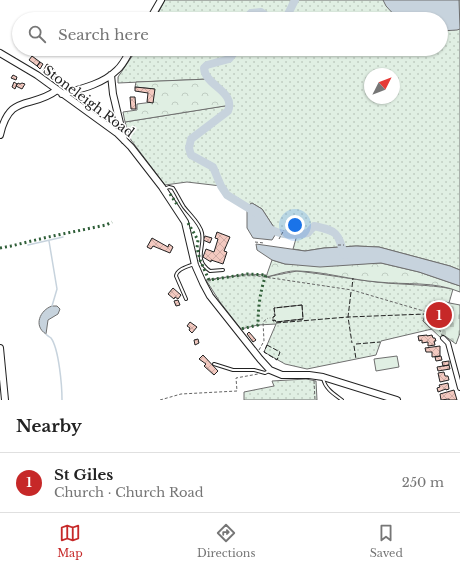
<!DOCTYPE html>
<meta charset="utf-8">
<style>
:root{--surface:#fff;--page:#f6f6f6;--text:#222;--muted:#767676;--line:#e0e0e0;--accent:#c62828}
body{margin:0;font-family:"Libre Baskerville",serif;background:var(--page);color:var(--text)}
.compass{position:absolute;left:364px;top:68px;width:36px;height:36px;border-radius:50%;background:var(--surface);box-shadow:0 1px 3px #0004;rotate:48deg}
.you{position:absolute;left:295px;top:225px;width:14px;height:14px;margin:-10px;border:3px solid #fff;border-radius:50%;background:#1a73e8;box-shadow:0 0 0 6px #1a73e833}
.badge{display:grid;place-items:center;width:26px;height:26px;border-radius:50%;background:var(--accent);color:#fff;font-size:13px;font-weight:700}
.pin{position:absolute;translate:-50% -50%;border:2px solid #fff;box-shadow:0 1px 4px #0006}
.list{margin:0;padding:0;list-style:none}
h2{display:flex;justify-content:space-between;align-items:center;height:52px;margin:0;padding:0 16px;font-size:17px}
h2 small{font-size:13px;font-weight:400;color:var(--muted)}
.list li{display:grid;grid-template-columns:26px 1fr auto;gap:12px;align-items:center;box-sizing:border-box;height:60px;padding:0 16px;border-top:1px solid var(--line)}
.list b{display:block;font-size:15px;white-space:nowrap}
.list p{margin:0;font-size:13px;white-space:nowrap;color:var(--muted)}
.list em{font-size:13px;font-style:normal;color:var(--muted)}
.icon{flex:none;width:22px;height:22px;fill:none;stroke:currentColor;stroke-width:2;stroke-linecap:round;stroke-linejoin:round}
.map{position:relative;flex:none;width:460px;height:400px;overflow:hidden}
.search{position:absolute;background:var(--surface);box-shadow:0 1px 3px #0004;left:12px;right:12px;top:12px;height:44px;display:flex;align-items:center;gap:10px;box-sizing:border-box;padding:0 14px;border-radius:22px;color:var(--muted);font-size:15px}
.sheet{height:112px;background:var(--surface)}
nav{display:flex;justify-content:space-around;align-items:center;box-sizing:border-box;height:56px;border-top:1px solid var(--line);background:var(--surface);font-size:11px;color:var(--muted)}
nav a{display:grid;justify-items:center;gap:2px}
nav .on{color:var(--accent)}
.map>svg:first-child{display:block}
.grass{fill:url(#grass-dots);stroke:#6f6f6f;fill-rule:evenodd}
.forest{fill:url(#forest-crowns);stroke:#6f6f6f}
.cemetery{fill:url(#cemetery-stones);stroke:#6f6f6f}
.green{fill:#e0efe3;stroke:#6f6f6f}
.water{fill:#c7d3dd;stroke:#6f6f6f}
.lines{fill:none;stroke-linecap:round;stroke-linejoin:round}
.stream{stroke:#c7d3dd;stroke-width:1.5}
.river{stroke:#c7d3dd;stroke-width:8}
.building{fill:url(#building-cross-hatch);stroke:#222}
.lane-casing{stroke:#222;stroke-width:4}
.street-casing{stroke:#222;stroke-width:6}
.secondary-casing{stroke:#222;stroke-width:8}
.path{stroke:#646464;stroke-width:1;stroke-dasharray:3 2;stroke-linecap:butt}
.lane{stroke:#fff;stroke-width:2}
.street{stroke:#fff;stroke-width:4}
.secondary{stroke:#fff;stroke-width:6}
.hedge{stroke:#2f5e38;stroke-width:3;stroke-dasharray:2 3;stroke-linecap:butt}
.fence{stroke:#222;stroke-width:1;stroke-dasharray:5 2;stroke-linecap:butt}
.labels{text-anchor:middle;stroke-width:3;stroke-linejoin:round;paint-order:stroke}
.street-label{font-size:13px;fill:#222;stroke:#fff}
</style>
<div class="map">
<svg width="460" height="400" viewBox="0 0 460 400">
<defs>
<pattern id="grass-dots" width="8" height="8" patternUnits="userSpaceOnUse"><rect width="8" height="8" fill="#e0efe3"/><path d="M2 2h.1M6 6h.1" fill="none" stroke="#c0cdc2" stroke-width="1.8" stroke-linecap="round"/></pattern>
<pattern id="forest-crowns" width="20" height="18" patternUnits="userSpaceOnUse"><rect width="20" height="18" fill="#e0efe3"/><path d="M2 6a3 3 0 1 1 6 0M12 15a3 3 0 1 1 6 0" fill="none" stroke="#c0cdc2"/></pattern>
<pattern id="cemetery-stones" width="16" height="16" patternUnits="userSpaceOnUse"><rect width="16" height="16" fill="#e0efe3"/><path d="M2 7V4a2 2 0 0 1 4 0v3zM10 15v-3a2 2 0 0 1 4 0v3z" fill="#c0cdc2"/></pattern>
<pattern id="building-cross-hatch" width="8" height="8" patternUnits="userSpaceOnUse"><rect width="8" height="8" fill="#f3c9c0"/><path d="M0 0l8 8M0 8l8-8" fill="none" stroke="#d0aca5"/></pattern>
</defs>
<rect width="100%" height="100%" fill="#fff"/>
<path class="grass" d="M165 0H460V270L450 266 379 247 356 246 324 248 305 251 293 249 297 235 280 234 277 232 262 209 252 203 247 206 227 195 221 186 187 182 165 185 131 140 125 122 230 105 229 98 208 79 118 83V77L137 49H441V19H155ZM370 74H394V98H370Z
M297 271C324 274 350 279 376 282 402 285 427 284 453 289L449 303 439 301 428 308 423 321 432 329 381 341 376 355 307 369 285 364 264 352 276 324 258 325 241 329 220 302 206 280 247 274 266 275V277Z
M306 379 316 381 317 400H244V392L274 386 272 381Z"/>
<path class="forest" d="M209 79 229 98 231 105 125 122 123 112 137 110V104L153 102 154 89 135 87 136 82Z
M272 260 285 264H354L381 263 419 272 460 286V292C435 281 405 285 378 282 351 280 326 272 299 271 288 270 276 275 266 277Z"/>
<path class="cemetery" d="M434 301H439L460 305V333L456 344 445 336 442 339 423 321 428 308Z"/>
<path class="green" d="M302 305 303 319 276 322 275 320 273 321V317L275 316 274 308Z
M397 356 399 367 376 371 374 359Z"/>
<path class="water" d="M383 0H459L460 29 457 30 441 31V19H398L386 6Z
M252 203 262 209 277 232 272 240 253 238 247 228V206Z
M256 244 305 251 324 248 356 246 379 247 450 266 460 270V286L419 272 381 263 320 267 285 264 272 260 257 250Z
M52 306H57L60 309 58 314 48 320 46 334C33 326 40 310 52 306Z"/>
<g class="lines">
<path class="stream" d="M49 241 57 289 52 306
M28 245 63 237
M46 334C46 335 50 337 51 338 59 349 62 386 62 400"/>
<path class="river" d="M245 19 251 13 261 12 271 19
M284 19 286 18 295 0
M237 49 229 59 207 65 204 68C205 86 236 91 228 111L191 139 189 148 191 155 213 167 221 186 227 195 255 212
M268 228C283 236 291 236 308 233L314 226C337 231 338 232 344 255H347"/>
</g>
<path class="building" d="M32 56 40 62 37 66 29 60Z
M40 62 43 64 40 69 37 66Z
M47 64 52 67 47 74 43 71Z
M52 67 54 69 53 71 56 74 53 78 47 74Z
M13 75 17 77 16 80 11 78Z
M14 82 17 84 15 89 12 87Z
M18 83 20 84 22 83 25 84 22 89 16 86Z
M135 87 155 89 153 103 147 102 148 93 135 91Z
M130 97H135L136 109H131Z
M217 232 230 237 224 251 227 252 223 264 211 260V262L203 257 206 249 214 252 218 239 215 238Z
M205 236 212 238 210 243 203 240Z
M152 238 168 247 169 244 173 247 170 253 153 246 151 249 147 247Z
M173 288 181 295 178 299 175 297 174 299 168 294Z
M178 300 180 305 176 306 174 301Z
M435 306 438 308 437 310 450 319 447 324 437 318 436 319 435 318 436 317 431 313Z
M190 322 197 327 192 333 189 330 190 328 187 326Z
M249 332 256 340 253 342 247 334Z
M427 335V336L432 335 433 338H435L436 341H434L435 345 428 346V342L422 343V340L419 341 418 336Z
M198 339 199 343 195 345 194 340Z
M440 346V356L432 357V352H426L425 348Z
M203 355 218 371 214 375 204 366 206 364 199 359Z
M441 356 442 360 436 361 435 357Z
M449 361V365L443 366 442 362Z
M449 365 450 369 438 371 437 367Z
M444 372 445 376H448L449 380 440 382 438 373Z
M448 383 449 389 446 390V389L438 392 437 388 440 387 439 385Z
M454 390 457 400H449V399L441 400 440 394Z"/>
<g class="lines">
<defs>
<path id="lane" d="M164 189 169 187 173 188C177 194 180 201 184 207 190 215 200 223 202 233 205 248 193 259 210 271L223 270
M186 299 176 276C177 269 187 267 194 264
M214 364 233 370H254L265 373 269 371
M323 378C325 389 334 394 342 400"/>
<path id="street" d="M443 338 448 343 460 388"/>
<path id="secondary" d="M150 19 161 0
M0 53 37 75 117 133 131 147 162 187 185 222 195 265 203 283 210 296 260 359 270 370 282 375H309L323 377 397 400
M111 75 113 94 124 140
M62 94C81 89 103 84 117 70 123 65 127 56 131 49
M0 135C10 92 31 110 57 90
M0 348 5 400"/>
</defs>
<use href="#lane" class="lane-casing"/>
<use href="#street" class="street-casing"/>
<use href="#secondary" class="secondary-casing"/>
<path class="path" d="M279 239 284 230
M255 242 264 243
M338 245H344
M208 281C224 277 242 275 258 276L352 290 427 312 435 320 442 335
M259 350 264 341 263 322 268 318
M314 381 315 400
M160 400 181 394 237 391 236 378 258 374"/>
<use href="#lane" class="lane"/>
<use href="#street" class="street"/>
<use href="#secondary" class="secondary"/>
<path class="hedge" d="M170 194 178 206
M188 223 198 240 197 248 200 260 209 280 247 274 266 275C260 290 258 309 258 325L241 329
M0 248 11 246 48 237 106 225 112 222"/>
<path class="fence" d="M352 287 353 278
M351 292 348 317 352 343
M302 305 303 319 276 322 275 320 273 321V317L275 316 274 308Z
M276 323 348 317 426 314
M356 344 380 342
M267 345 280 352 277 360 264 352Z
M354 346 356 359"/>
</g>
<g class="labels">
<g class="street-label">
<text transform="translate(89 101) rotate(37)" y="5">Stoneleigh Road</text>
</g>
</g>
</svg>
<svg class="compass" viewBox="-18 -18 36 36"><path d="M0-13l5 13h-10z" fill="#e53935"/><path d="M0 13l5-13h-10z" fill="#767676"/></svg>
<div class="you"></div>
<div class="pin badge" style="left:439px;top:315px">1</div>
<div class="search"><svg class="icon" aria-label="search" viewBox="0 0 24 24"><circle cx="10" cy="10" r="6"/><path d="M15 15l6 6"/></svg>Search here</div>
</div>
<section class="sheet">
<h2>Nearby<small></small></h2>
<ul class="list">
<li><span class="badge">1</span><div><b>St Giles</b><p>Church · Church Road</p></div><em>250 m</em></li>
</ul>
</section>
<nav>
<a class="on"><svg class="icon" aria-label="map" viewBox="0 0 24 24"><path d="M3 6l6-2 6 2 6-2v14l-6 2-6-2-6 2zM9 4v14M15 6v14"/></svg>Map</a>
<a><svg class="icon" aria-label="directions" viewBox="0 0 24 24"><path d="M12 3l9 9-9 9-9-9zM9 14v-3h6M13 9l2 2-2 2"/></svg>Directions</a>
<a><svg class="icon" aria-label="saved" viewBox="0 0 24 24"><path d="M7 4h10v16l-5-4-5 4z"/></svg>Saved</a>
</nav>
